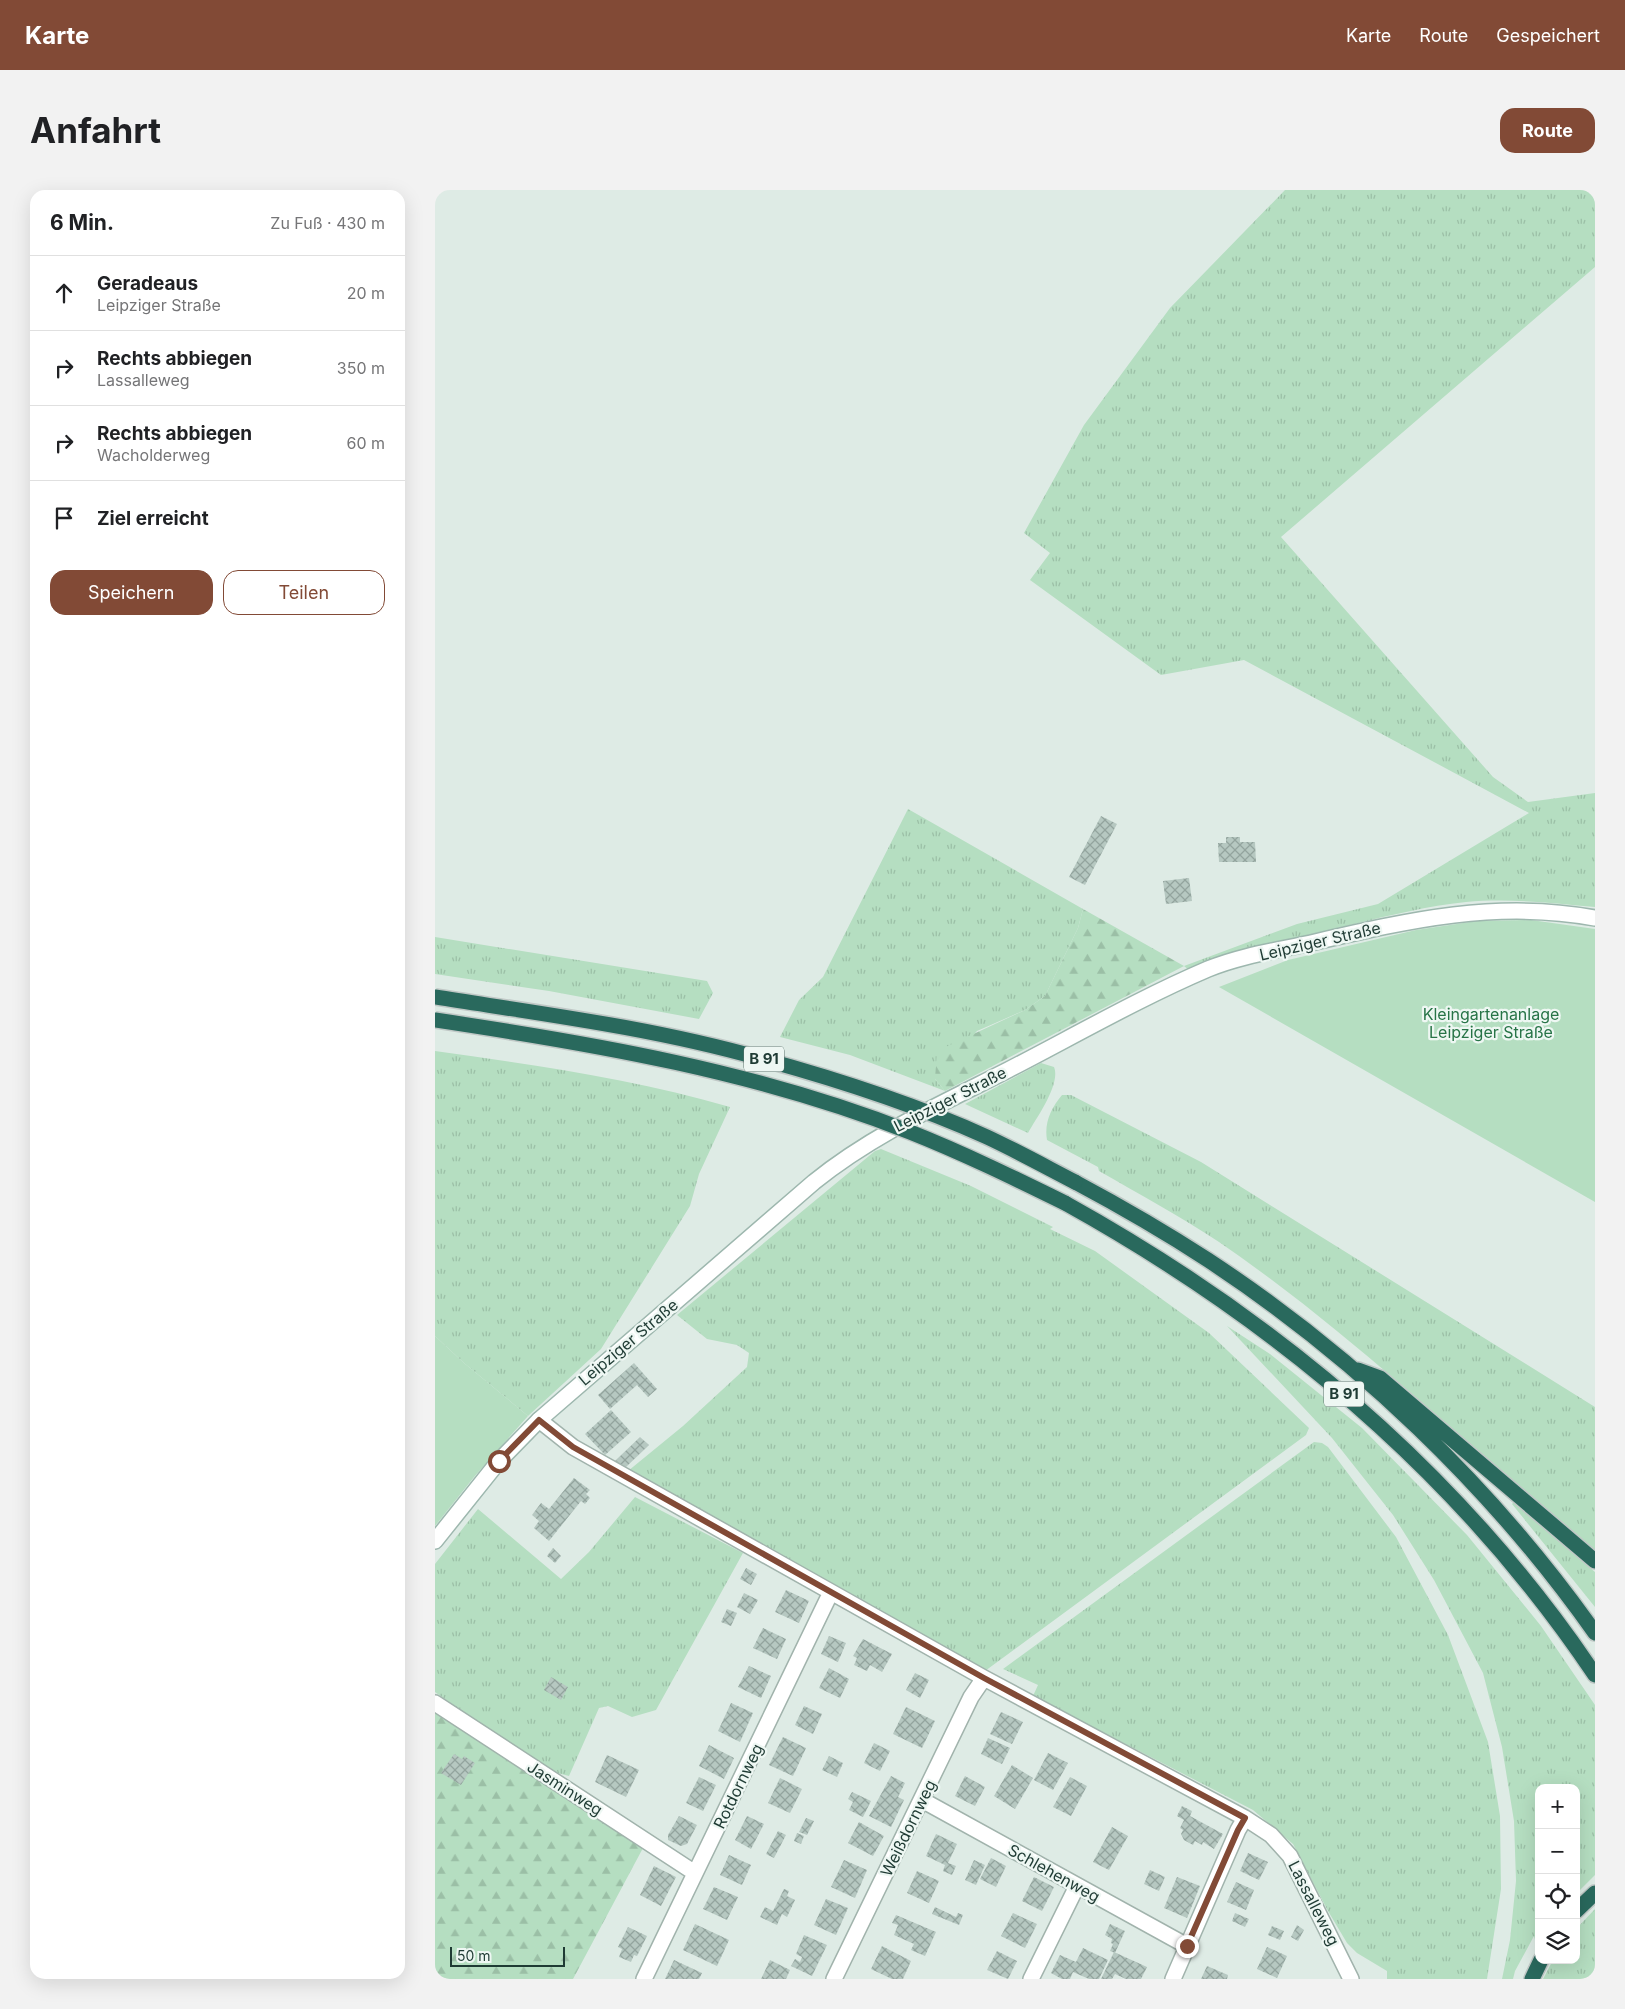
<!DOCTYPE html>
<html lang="de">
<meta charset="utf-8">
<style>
:root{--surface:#fff;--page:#f2f2f2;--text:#202124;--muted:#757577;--line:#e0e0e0;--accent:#824a36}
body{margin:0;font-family:Inter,sans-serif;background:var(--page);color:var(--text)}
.controls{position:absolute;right:15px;bottom:15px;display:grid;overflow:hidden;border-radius:10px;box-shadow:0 5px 20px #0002}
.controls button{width:45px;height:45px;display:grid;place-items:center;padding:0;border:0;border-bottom:1px solid var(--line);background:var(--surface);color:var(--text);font:25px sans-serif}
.scale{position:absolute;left:15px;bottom:12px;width:115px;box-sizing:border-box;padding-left:5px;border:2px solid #1f3b34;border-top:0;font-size:14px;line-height:18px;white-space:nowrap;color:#1f3b34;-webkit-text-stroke:4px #eef7f3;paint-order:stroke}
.stop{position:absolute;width:15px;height:15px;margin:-11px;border:4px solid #824a36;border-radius:50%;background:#fff}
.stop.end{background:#824a36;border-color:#fff;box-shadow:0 1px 5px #0008}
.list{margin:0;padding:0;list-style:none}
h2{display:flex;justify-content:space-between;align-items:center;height:65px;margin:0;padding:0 20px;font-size:21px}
h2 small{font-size:16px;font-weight:400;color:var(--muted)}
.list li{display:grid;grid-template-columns:32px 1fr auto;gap:15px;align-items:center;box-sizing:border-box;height:75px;padding:0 20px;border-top:1px solid var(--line)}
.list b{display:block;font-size:19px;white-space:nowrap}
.list p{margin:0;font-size:16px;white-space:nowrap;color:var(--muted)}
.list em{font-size:16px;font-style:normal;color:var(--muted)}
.actions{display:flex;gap:10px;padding:15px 20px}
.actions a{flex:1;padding:11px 0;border:1px solid var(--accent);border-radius:15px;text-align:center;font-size:18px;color:var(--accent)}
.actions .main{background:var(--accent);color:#fff}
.icon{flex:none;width:28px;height:28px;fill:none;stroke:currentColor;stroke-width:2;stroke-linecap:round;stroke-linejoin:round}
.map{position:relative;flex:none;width:1160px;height:1789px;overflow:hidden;border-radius:15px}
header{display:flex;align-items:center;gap:30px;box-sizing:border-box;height:70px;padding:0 25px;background:var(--accent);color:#fff}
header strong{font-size:24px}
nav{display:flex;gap:28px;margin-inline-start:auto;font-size:18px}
.intro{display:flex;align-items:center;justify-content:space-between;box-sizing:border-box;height:120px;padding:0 30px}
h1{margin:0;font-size:35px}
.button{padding:12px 22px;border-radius:15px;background:var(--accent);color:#fff;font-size:18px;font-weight:700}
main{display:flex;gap:30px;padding:0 30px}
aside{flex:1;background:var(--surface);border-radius:15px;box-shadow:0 5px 20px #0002}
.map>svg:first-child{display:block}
.grass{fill:url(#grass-tufts)}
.forest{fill:url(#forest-firs)}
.green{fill:#b5dec1}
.building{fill:url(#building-cross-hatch)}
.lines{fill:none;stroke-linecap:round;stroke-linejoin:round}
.street-casing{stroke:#a1b3ac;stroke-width:18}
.secondary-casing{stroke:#9db7ae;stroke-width:18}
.highway-casing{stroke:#c0c8c6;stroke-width:18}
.street{stroke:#fff;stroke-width:15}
.secondary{stroke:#fff;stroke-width:15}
.highway{stroke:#29695d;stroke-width:15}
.highway-bridge-casing{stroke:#c0c8c6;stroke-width:18;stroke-linecap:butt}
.highway-bridge{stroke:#29695d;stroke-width:15}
.route{stroke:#824a36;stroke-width:6}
.labels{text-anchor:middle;stroke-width:4.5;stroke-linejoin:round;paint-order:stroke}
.shield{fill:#eef7f3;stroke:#5d736d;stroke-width:1}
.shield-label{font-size:15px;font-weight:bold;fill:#1f3b34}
.street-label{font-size:16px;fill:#1f3b34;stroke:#eef7f3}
.park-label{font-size:16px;fill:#277447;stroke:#eef7f3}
</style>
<header>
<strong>Karte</strong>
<nav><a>Karte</a><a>Route</a><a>Gespeichert</a></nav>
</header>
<div class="intro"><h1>Anfahrt</h1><a class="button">Route</a></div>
<main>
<aside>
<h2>6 Min.<small>Zu Fuß · 430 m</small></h2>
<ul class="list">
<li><svg class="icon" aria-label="ahead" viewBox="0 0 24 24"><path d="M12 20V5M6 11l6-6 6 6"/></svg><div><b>Geradeaus</b><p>Leipziger Straße</p></div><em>20 m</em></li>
<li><svg class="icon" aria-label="right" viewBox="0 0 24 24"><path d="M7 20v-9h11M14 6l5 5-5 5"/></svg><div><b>Rechts abbiegen</b><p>Lassalleweg</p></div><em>350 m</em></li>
<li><svg class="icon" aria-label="right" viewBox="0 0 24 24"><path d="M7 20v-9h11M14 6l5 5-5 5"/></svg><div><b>Rechts abbiegen</b><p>Wacholderweg</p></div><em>60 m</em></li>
<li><svg class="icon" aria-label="arrive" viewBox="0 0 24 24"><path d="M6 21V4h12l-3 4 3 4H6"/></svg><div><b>Ziel erreicht</b></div></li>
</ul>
<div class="actions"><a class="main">Speichern</a><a>Teilen</a></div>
</aside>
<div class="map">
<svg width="1160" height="1789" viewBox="0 0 1160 1789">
<defs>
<pattern id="grass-tufts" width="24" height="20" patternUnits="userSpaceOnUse" patternTransform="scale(1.25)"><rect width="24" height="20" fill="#b5dec1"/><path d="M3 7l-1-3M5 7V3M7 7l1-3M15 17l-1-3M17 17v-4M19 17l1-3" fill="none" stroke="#9bbfa6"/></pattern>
<pattern id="forest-firs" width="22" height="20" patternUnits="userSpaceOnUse" patternTransform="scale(1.25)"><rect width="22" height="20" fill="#b5dec1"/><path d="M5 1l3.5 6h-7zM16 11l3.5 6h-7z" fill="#9bbfa6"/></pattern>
<pattern id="building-cross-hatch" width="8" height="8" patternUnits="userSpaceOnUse" patternTransform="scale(1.25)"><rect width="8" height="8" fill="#b6c8c1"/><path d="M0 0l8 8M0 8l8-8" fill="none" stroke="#93a49e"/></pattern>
</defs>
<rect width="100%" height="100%" fill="#deebe5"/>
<path class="grass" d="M850 0H1160V77L846 347 1058 587 1093 612 1160 603V717C1117 713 1074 708 1031 712 993 716 956 725 919 734 863 747 808 760 754 780L749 776 862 734 943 714 1094 623 809 470 726 485 595 390 615 363 589 343 649 235 735 118Z
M473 619 648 719 643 738 610 806 590 820 542 841 500 889 510 901 415 865 345 847 364 810 388 787Z
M0 747 272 791 278 803 264 829 114 801 0 784Z
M0 861C99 875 199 889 295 917L264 984 255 1016 166 1159 93 1226 29 1173 0 1146Z
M606 873 619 877C626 894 602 927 593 943L530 914Z
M627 905H636L766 972 1160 1217V1361C1034 1258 918 1144 784 1052 745 1026 704 1004 664 981L663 977 612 950C609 933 616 918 627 905Z
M446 959 536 996 618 1037 615 1039 660 1061 774 1143 874 1238 871 1245 550 1481 193 1281 248 1236 312 1177 314 1163 302 1155 272 1149 242 1125 440 961Z
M792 1136 835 1164 927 1238 1032 1345 1106 1436 1160 1515V1685L1141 1704V1598H1104V1751L1101 1754 1099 1746 1080 1781 1078 1789H1067L1075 1750 1081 1691 1079 1631 1067 1557 1048 1483 999 1390 958 1325 897 1248Z
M879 1252 887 1253 893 1257 961 1347 1013 1445 1053 1552 1065 1626 1066 1699 1052 1789H952V1781L922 1763 912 1753 893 1721 858 1654 818 1620 598 1506 603 1495 568 1479Z
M200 1307 308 1363 221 1520 197 1527 173 1516 164 1518 134 1586 107 1579 0 1502V1374L43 1319 126 1389 154 1362Z
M1079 1312 1160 1382V1417L1077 1314Z
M1160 1719V1789H1108L1118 1770H1141V1739Z"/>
<path class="forest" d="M648 719 749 776 510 901 500 889 502 861 590 820 610 806 643 738Z
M0 1519 208 1658 138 1789H0Z"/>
<path class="green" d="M1096 730 1160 739V1012L784 797 853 770 981 740 1042 731Z
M0 1146 29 1173 93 1226 39 1287 0 1336Z"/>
<path class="building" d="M666 626 682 634 650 695 634 687Z
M791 647H805V652H820L821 672H784L783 653H791Z
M754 688 757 711 731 714 728 691Z
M199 1173 222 1199 213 1207 202 1195 175 1219 163 1205Z
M176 1220 196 1242 170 1265 150 1244Z
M205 1247 214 1255 191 1277 180 1271Z
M139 1288 155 1300 151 1304 155 1308 150 1314 146 1311 114 1351 99 1338 104 1331 97 1325 106 1313 114 1319Z
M118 1358 126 1366 120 1373 112 1366Z
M311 1378 322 1384 316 1395 305 1389Z
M351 1400 374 1411 364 1433 340 1422Z
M309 1403 323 1410 315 1424 302 1417Z
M292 1419 302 1423 296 1436 286 1432Z
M328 1438 351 1449 342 1469 318 1458Z
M394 1446 411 1453 403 1472 386 1464Z
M428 1449 457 1464 447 1482 435 1475 432 1481 419 1475 422 1468 418 1466Z
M314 1476 336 1486 326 1508 303 1497Z
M394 1478 414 1489 405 1508 384 1498Z
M480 1483 494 1490 485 1508 471 1500Z
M116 1487 133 1497 126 1510 109 1500Z
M296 1513 318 1523 305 1552 283 1541Z
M369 1516 387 1524 378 1544 360 1535Z
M471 1517 500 1531 487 1558 458 1544Z
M566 1522 588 1532 577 1554 555 1544Z
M348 1547 371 1558 358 1586 334 1575Z
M553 1548 575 1558 567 1574 546 1564Z
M439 1553 455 1561 445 1581 429 1573Z
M274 1555 299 1568 289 1589 264 1576Z
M613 1563 633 1573 618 1600 599 1590Z
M19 1564 27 1569 29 1566 40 1573 26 1595 6 1583Z
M172 1565 204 1580 191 1607 160 1592Z
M394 1566 408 1573 402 1587 387 1580Z
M577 1575 598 1588 580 1619 559 1606Z
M456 1586 470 1593 463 1607 469 1610 456 1637 434 1626Z
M530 1586 550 1597 540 1616 520 1606Z
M264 1587 281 1595 268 1621 251 1613Z
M635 1587 652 1596 636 1626 618 1617Z
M345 1588 367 1599 355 1623 333 1613Z
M417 1602 436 1611 428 1627 414 1620 418 1612 413 1609Z
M747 1616 757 1621 755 1626 788 1644 779 1659 768 1652 767 1655 760 1651 758 1655 749 1650 746 1644 748 1640 745 1638 749 1630 742 1626Z
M244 1626 262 1635 252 1654 246 1656 233 1650V1645Z
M312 1626 329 1634 316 1659 300 1650Z
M371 1628 379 1631 372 1645 364 1642Z
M424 1632 449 1646 438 1666 413 1653Z
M677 1637 693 1646 674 1680 658 1672Z
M343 1641 351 1645 339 1668 331 1664Z
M362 1643 369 1646 366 1654 359 1651Z
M501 1644 522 1654 513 1673 521 1676 517 1685 508 1681 510 1675 491 1666Z
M813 1663 833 1672 824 1690 805 1681Z
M294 1665 316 1675 307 1695 285 1685Z
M556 1668 571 1676 561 1697 545 1689Z
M409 1670 432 1680 420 1708 396 1697Z
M539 1670 550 1675 541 1695 530 1690Z
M219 1676 241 1687 226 1716 205 1705Z
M715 1680 730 1687 724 1701 709 1694Z
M482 1681 504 1691 494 1713 472 1703Z
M599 1687 619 1697 607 1721 587 1711Z
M742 1687 765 1696 752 1728 729 1718Z
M801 1692 819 1700 811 1720 792 1712Z
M279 1697 303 1707 292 1730 268 1719Z
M349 1699 354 1701 352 1706 360 1710 352 1727 347 1724 342 1735 325 1727 330 1717 338 1721Z
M391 1709 413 1718 401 1745 379 1735Z
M500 1717 521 1727 523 1723 528 1725 524 1735 497 1724Z
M578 1723 602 1734 590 1758 566 1746Z
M800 1723 814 1729 810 1737 797 1731Z
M461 1725 501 1742 490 1766 476 1760 479 1754 459 1745 463 1735 457 1733Z
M260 1734 294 1750 282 1776 248 1760Z
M675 1734 690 1741 680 1763 675 1761 678 1754 676 1753 677 1749 670 1745Z
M862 1735 869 1740 863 1751 856 1747Z
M837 1736 849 1741 845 1750 833 1745Z
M193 1737 212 1746 202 1766 199 1765 196 1772 184 1767 187 1759 183 1757Z
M369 1745 392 1755 377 1786 356 1776 360 1769 365 1772 367 1767 361 1764Z
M447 1756 476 1771 468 1789H457L436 1779Z
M832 1757 852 1766 842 1788 822 1779Z
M648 1758 673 1770 664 1789H654L638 1782 635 1789H627L616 1783 625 1765 641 1772Z
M562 1761 582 1771 573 1789 552 1780Z
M679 1762 712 1777 706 1789H691L680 1784 677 1789H666Z
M239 1770 267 1783 264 1789H230Z
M335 1770 355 1780 351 1789H326Z
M772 1776 793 1785 792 1789H766Z"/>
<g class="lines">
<defs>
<path id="street" d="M104 1230 138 1257 549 1488 810 1628 836 1645 855 1666 916 1789
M0 1513 260 1683
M487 1610 752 1756
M209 1789 396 1402
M399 1789 536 1507 549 1488
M596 1789 642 1696
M738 1789 803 1640 810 1628"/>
<path id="secondary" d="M0 1351 64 1271 104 1230 379 992C437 945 506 914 573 880 639 846 705 808 773 779 807 765 845 760 880 752 975 730 1062 710 1160 728"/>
<path id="highway" d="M640 992C685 1016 730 1042 773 1070 922 1168 1057 1297 1160 1443
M630 1013C841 1130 1025 1284 1160 1485
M923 1180 945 1188 1160 1371
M1141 1721 1160 1703
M1097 1789 1106 1770"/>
</defs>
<use href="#street" class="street-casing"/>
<use href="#secondary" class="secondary-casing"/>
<use href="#highway" class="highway-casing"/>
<use href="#street" class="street"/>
<use href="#secondary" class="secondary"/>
<use href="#highway" class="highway"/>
<defs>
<path id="highway-bridge" d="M0 807C108 824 218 838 324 868 401 889 479 914 552 947 582 961 611 977 640 992
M0 830C161 854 323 882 475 942 528 963 579 988 630 1013"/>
</defs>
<use href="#highway-bridge" class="highway-bridge-casing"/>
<use href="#highway-bridge" class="highway-bridge"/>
</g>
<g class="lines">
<path class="route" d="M64 1271 104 1230 138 1257 549 1488 810 1628 803 1640 752 1756"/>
</g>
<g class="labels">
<g class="shield">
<rect x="309" y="856.5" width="40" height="25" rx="4"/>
<rect x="889" y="1191.5" width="40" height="25" rx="4"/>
</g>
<g class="shield-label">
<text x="329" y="874">B 91</text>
<text x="909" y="1209">B 91</text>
</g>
<g class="street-label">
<text transform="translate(885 751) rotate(-13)" y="6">Leipziger Straße</text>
<text transform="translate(515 909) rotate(-27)" y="6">Leipziger Straße</text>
<text transform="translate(193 1152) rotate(-40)" y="6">Leipziger Straße</text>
<text transform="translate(303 1596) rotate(-64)" y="6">Rotdornweg</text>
<text transform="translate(130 1598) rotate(33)" y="6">Jasminweg</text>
<text transform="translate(473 1638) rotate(-64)" y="6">Weißdornweg</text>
<text transform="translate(619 1683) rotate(29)" y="6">Schlehenweg</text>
<text transform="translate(879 1713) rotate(63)" y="6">Lassalleweg</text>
</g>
<g class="park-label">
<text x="1056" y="830">Kleingartenanlage<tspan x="1056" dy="18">Leipziger Straße</tspan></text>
</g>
</g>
</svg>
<div class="controls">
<button>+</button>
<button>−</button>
<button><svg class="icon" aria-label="locate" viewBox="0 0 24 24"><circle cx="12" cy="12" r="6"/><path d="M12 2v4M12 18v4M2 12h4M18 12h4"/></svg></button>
<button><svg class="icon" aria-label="layers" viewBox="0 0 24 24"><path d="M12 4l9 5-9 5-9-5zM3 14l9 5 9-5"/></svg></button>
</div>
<div class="scale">50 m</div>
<div class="stop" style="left:64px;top:1271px"></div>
<div class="stop end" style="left:752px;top:1756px"></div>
</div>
</main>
